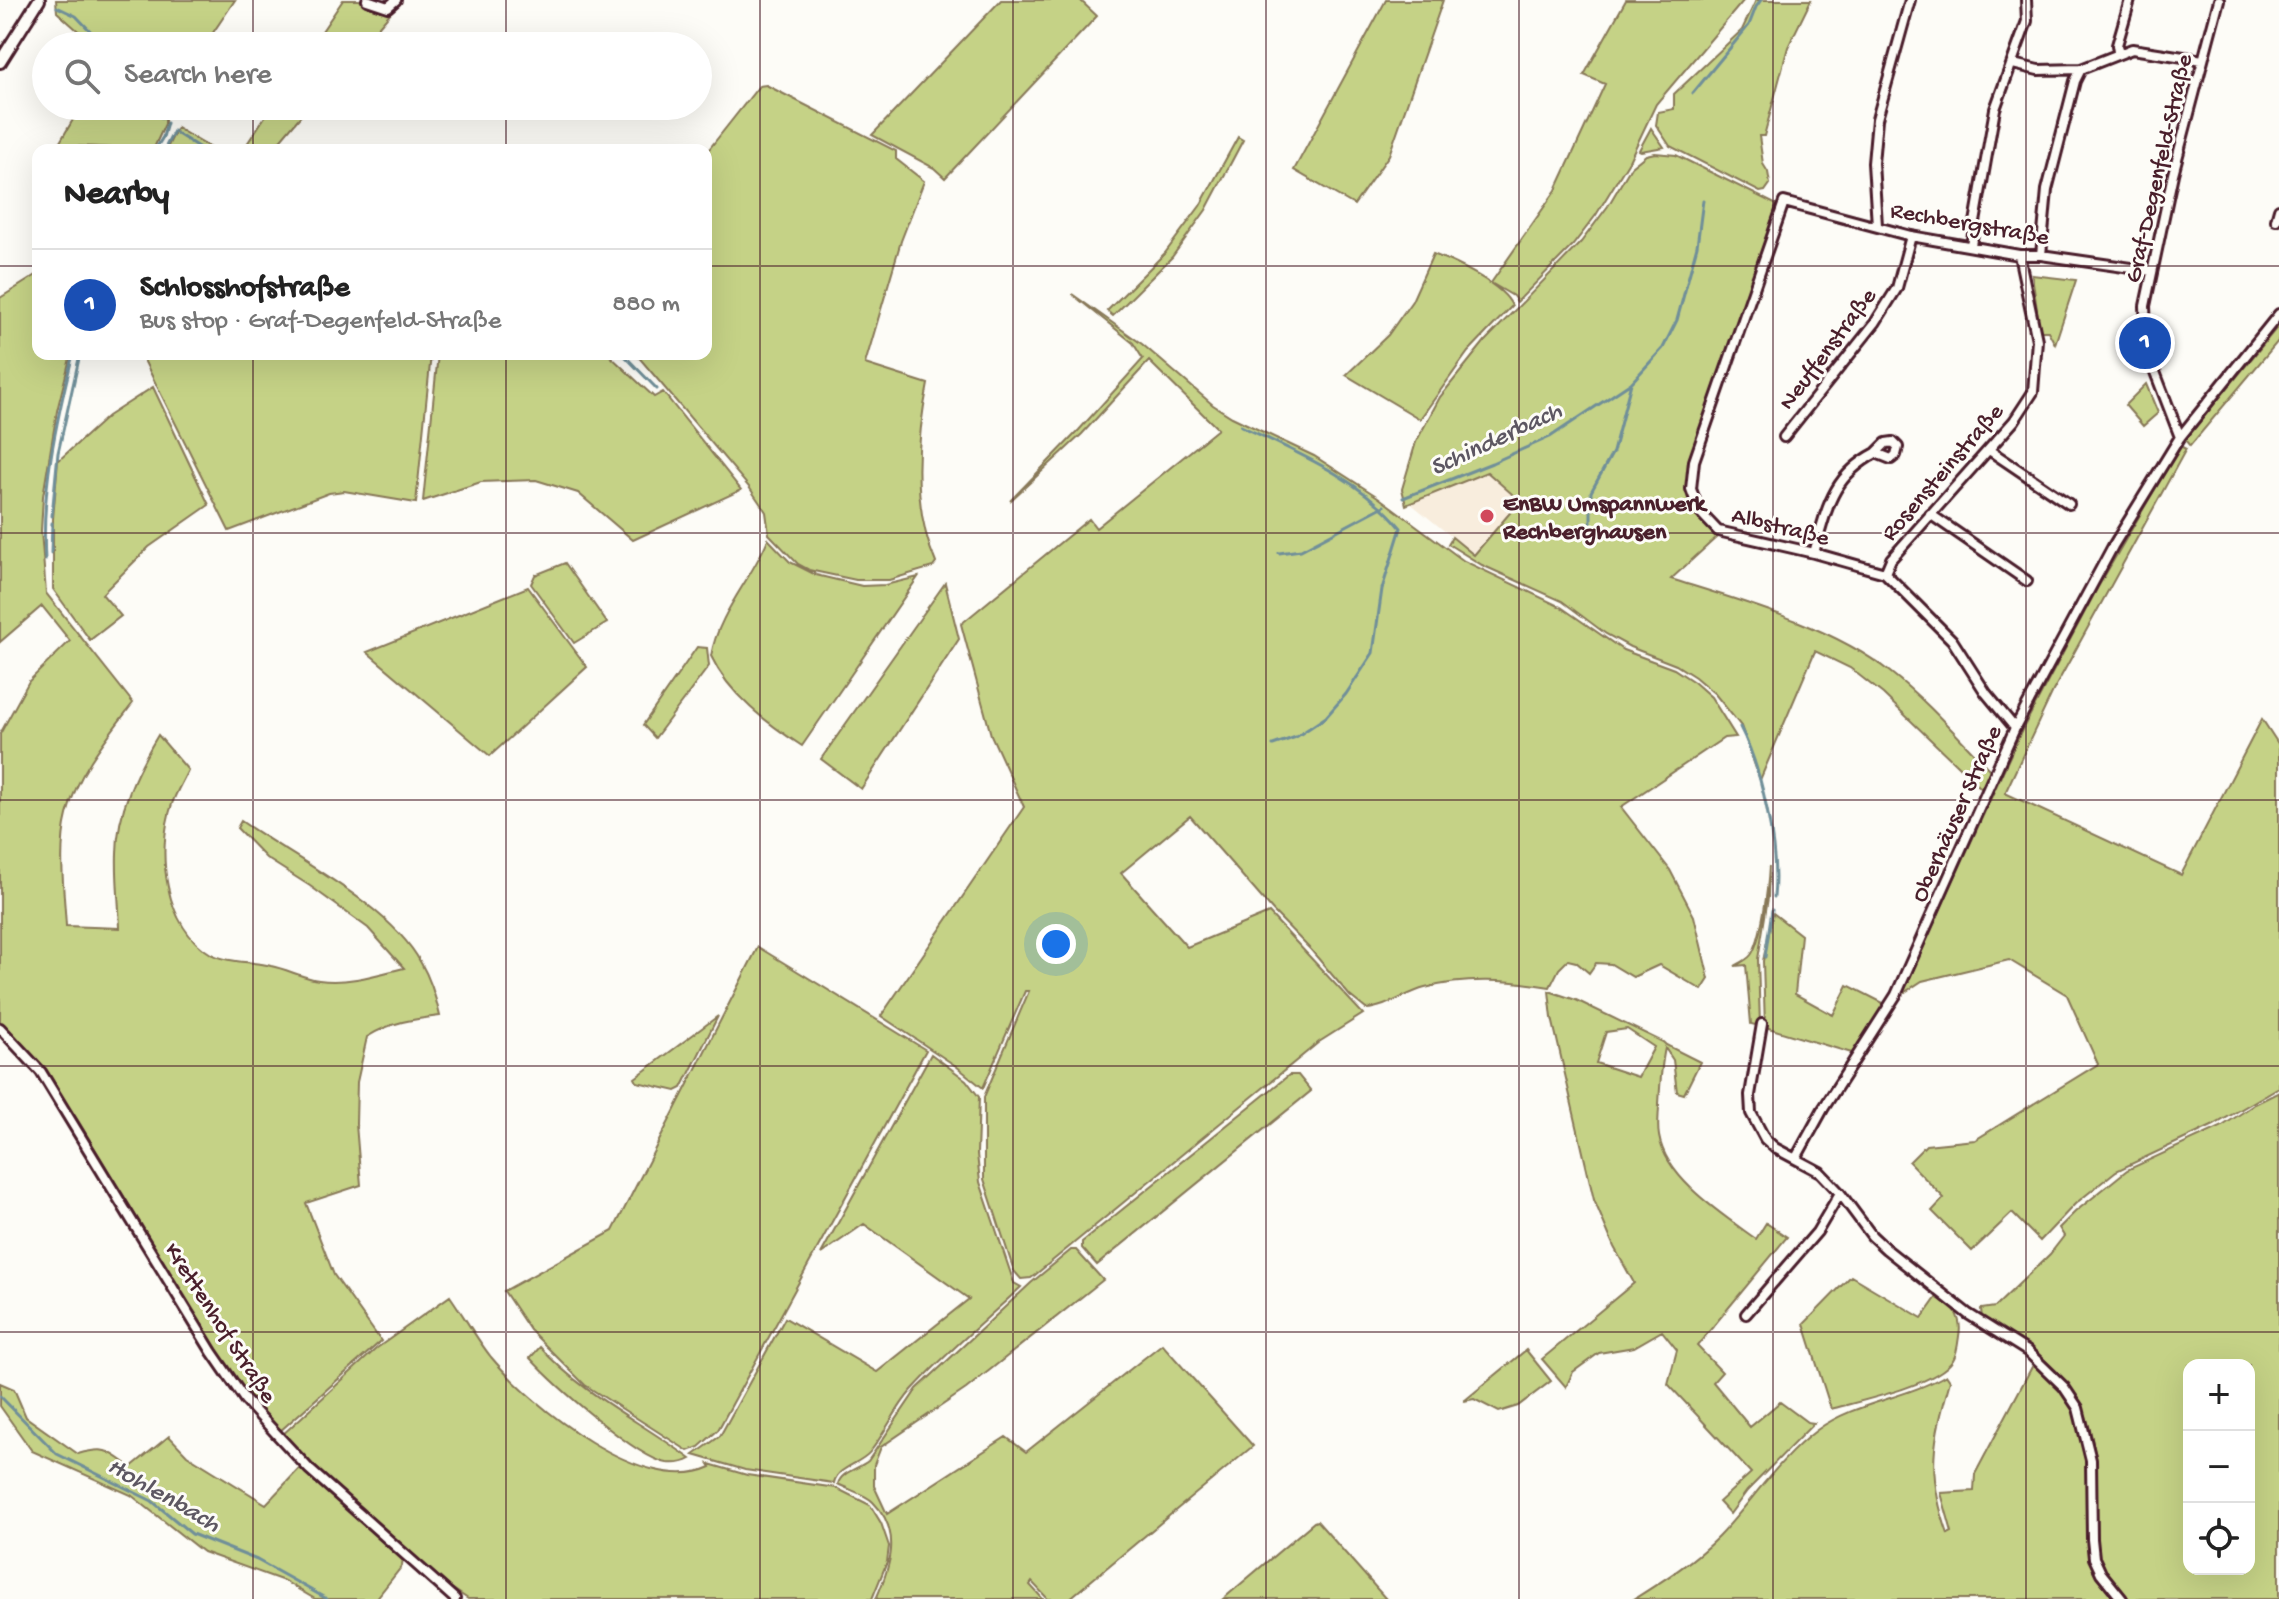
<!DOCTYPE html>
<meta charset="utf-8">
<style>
:root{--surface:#fff;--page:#f6f6f6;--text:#222;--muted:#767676;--line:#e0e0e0;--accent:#111827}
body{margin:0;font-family:"Gochi Hand",sans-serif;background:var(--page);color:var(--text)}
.controls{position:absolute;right:24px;bottom:24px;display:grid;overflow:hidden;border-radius:16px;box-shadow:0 8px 32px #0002}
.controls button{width:72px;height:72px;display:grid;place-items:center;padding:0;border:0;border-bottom:2px solid var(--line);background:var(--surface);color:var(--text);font:40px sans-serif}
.you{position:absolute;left:1056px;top:944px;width:28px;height:28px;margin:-20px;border:6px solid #fff;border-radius:50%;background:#1a73e8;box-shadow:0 0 0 12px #1a73e833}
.badge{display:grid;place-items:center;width:52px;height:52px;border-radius:50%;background:var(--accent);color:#fff;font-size:26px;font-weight:700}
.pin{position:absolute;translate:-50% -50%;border:4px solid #fff;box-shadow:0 2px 8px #0006}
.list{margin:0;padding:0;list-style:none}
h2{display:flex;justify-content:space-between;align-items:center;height:104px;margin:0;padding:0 32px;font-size:34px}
h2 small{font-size:26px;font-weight:400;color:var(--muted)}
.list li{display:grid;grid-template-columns:52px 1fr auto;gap:24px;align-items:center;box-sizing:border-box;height:112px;padding:0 32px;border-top:2px solid var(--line)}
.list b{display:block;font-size:30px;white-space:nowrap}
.list p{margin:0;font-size:26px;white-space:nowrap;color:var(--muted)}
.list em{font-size:26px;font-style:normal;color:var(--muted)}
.icon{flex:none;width:44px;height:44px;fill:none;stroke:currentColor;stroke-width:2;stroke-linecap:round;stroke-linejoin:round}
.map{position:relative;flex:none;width:2279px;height:1599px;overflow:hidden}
.search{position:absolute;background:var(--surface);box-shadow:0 8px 32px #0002;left:32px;top:32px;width:680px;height:88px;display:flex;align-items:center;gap:20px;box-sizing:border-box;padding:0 28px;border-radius:44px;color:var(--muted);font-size:30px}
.panel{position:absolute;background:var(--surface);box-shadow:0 8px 32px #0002;left:32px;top:144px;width:680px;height:216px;border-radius:16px}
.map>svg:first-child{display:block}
.built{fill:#f8eddd}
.green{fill:#c5d286;stroke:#887858;stroke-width:2;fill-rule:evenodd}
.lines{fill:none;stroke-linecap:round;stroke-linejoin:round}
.stream{stroke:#708f99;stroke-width:3}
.minor-casing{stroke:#4a1f2b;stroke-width:14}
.tertiary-casing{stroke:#4a1f2b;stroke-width:16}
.minor{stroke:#fdfcf7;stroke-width:8}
.tertiary{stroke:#fdfcf7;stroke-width:10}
.grid{fill:none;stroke:#4a1f2b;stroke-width:2;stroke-opacity:0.55}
.poi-dot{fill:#d1495b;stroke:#fdfcf7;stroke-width:3}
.labels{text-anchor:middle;stroke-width:6;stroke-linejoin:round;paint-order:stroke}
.street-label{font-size:24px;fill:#4a1f2b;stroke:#fdfcf7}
.poi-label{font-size:24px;font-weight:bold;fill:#4a1f2b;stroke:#fdfcf7;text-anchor:start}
.water-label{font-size:26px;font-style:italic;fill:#5d5762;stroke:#fdfcf7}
</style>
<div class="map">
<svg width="2279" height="1599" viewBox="0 0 2279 1599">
<rect width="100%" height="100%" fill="#fdfcf7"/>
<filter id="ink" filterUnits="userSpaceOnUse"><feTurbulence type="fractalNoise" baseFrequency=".0125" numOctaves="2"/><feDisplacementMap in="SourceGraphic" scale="16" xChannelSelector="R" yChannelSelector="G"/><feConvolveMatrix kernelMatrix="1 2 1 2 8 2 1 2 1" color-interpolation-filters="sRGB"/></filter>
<g filter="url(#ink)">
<path class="built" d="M1487 472 1520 501 1474 555 1409 502Z"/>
<path class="green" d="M56 0H235L204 46H95L57 12Z
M343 0H359L392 11 362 46H312Z
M1001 0H1080L1097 16 945 178 934 168 872 135Z
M1386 0H1443L1389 155 1354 205 1294 170Z
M1626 0H1744L1656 104 1629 161 1596 215 1573 245 1517 302 1513 296 1491 283 1556 190 1605 84 1584 75Z
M1756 0H1811L1788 47 1764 136H1759L1763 164 1768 172 1770 184 1765 191 1760 192 1670 146 1656 125 1658 112 1674 109V94L1742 30Z
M766 85 896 151V159L924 181 901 241 865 364 928 384C916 442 912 508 936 563L933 567 889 580H856L809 570 798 564 769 534 766 512 749 487 636 354H706V153L759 86Z
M81 106H165V124L153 150C119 150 92 144 57 147Z
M272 106H309L272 150H243Z
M177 128 214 150H166Z
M1651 128 1664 147 1641 151 1639 150Z
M1238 137 1243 140 1206 210 1172 257 1113 316 1107 311 1165 253 1200 206Z
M1655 153 1676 155 1777 205 1689 460C1687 502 1684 509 1718 536L1671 579C1741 601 1832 626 1890 672 1926 700 1958 737 1990 770L1982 789 1883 694 1850 668 1815 651 1760 780 1741 726 1715 694 1695 677 1676 665 1630 647 1606 634 1562 601 1482 565 1448 544 1452 537 1474 555 1520 501 1487 472 1406 505 1402 489 1416 442 1440 397 1485 341 1581 242 1608 206 1631 167 1646 155Z
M1433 254C1454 262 1504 285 1512 306L1468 352 1420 419 1346 375 1388 335 1412 301Z
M38 274V354H71L57 411 43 496 41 531 46 593 133 703C107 737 77 773 67 815 58 850 64 890 66 926L120 928C119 903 116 878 117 853 117 811 137 770 158 735L188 770C183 781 176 792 172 804 156 851 164 927 211 954 228 963 253 961 271 966 287 969 303 978 319 980 347 984 376 975 404 968L368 928 310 886 266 858 237 828 241 821C295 859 390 905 421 963 431 980 436 998 440 1016 414 1019 390 1022 367 1037L357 1082 356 1124 361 1185 306 1203 334 1275 381 1341 279 1432 246 1394 223 1360 77 1119 43 1071 0 1023V734L29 681 70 641 42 606 0 642V298Z
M2032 275 2076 280 2055 344 2048 331H2040Z
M1072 294 1142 344 1213 405 1232 417 1314 456 1378 497 1464 561 1561 607 1623 650 1674 669 1694 682 1711 697 1736 737 1724 738 1621 807 1670 870 1694 916 1709 979 1702 990 1659 965 1633 977 1611 964 1596 963 1589 973 1576 962 1568 960 1559 969 1550 987C1508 980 1467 977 1425 988 1406 993 1386 1008 1366 1009L1350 996 1311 950 1273 911 1190 816 1121 873 1187 947 1269 913 1363 1014 1319 1042 1035 1275 1031 1278 1021 1279 1014 1271 984 1179V1097L1029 991H1025L983 1088 956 1066 881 1016 1024 807 991 735 961 624 1089 519 1096 528 1218 429 1149 361 1082 434 1010 501 1079 430 1143 359 1133 343Z
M2279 325V340L2190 446 2185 440Z
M141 354H431L416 503 344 491 329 493 229 531Z
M438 354H608L654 397 663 392 741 490 633 540 578 493 536 480 481 482 423 501Z
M2146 384 2158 413 2143 426 2125 405Z
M153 387 209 505 149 547 102 594 121 616 90 640 53 589V519L58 461 108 416Z
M2180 446 2186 449 2053 691 2005 793 2181 875 2262 719 2279 745V1087L2214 1125 2116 1171 2075 1204 2040 1241 2012 1213 1972 1251 1932 1211 1944 1198 1909 1162 1926 1145 1975 1140 2098 1064 2067 995 2009 960 1922 981 1902 994 2020 734 2098 587Z
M768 539 790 562 816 575 862 586 885 585 918 577 802 746C767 723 729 695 711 656 718 613 752 579 768 539Z
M565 563 607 623 574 643 531 584 535 575Z
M945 583 959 639 861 789 821 759Z
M528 587 587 667 490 756 367 652Z
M697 647 707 648 709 666 655 738 643 725Z
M1769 866 1768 898 1758 959 1760 1026 1751 1024 1746 965 1735 966C1740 963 1747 960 1751 955 1762 940 1768 886 1769 866Z
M1773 913 1801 935 1795 994 1833 1015 1848 985 1885 1004 1855 1054 1765 1027 1763 961Z
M758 947 926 1050 718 1430 699 1447 688 1451 585 1385 530 1330 504 1291 613 1231Z
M1549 991 1576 1000 1663 1042 1666 1045 1700 1062 1684 1094 1677 1092 1673 1060 1665 1048C1661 1066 1660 1086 1659 1104 1659 1114 1657 1126 1659 1136 1666 1179 1723 1215 1756 1239L1766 1223 1787 1237 1697 1346 1722 1372 1713 1382 1750 1427 1780 1402 1807 1422 1814 1423 1747 1491 1730 1514 1719 1502 1751 1473 1668 1384 1677 1350 1662 1331 1634 1347 1599 1353 1573 1372 1566 1387 1542 1359 1634 1283 1614 1247 1594 1200 1552 1018ZM1627 1029 1654 1047 1638 1077 1596 1063 1606 1032Z
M718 1016 682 1088 676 1091 637 1082 635 1078Z
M931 1054 966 1080 979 1097 977 1154 980 1182 1014 1283 1021 1287C985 1321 945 1353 912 1390 895 1409 886 1432 870 1452 860 1464 837 1467 834 1483L745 1470 694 1455 720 1436 785 1318 877 1372 969 1299 864 1224 821 1254Z
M1289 1075H1298L1311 1091 1097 1265 1082 1248V1242Z
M2279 1092V1599H2129C2119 1589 2108 1579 2102 1566 2096 1551 2096 1532 2096 1517 2096 1473 2099 1429 2073 1391 2051 1358 2014 1338 1982 1318L1981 1309 1995 1307 2050 1254 2064 1236 2059 1228 2075 1212 2127 1170 2221 1127 2255 1104ZM2189 1365H2249V1569H2189Z
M1071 1250H1076L1103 1280 966 1389 881 1447 874 1465V1486L887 1514 1006 1437 1026 1452 1162 1344 1253 1446 1069 1599H1048L1032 1582 1030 1585 1043 1599H876C890 1567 903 1532 873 1502 865 1494 849 1490 838 1484 841 1472 858 1469 868 1461L917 1389 1031 1283Z
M1851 1276 1922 1318 1939 1294C1953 1305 1963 1318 1959 1336 1958 1344 1957 1354 1953 1360 1937 1385 1860 1401 1831 1409L1804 1324Z
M450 1296C464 1316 476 1338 491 1357 532 1406 644 1498 711 1467L709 1464 747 1475 836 1488 870 1505 881 1523 889 1546 887 1562 872 1599H468L447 1585 352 1503 281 1436 377 1348Z
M540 1347C583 1395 640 1421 691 1459 684 1463 676 1464 667 1463 636 1458 553 1383 530 1358Z
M1526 1350 1551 1381 1518 1406 1499 1412 1474 1399 1464 1401Z
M2034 1363C2050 1379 2069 1394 2078 1416 2090 1447 2089 1482 2089 1515 2089 1531 2086 1549 2093 1564 2099 1578 2108 1589 2119 1599H1634C1664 1580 1693 1562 1718 1537 1751 1503 1778 1459 1817 1430 1855 1402 1905 1399 1946 1375L1950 1381C1933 1441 1926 1473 1948 1534L1952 1532 1941 1493 1974 1491 1975 1474Z
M0 1383 14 1389 26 1417 78 1454C106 1446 109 1451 131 1467L169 1436 187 1455 266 1504 300 1468 403 1559 402 1566 376 1599H315L284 1581 203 1552 131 1495 32 1451 0 1406Z
M1317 1521 1386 1599H1223L1314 1522Z"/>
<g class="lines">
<path class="stream" d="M57 7 76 16 99 40
M1693 93 1749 25 1756 7 1761 0
M152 106 162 118
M176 133 203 150
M155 150 163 137 167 123
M164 150 174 131
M623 354 657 389
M1241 426C1298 453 1361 479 1401 528L1382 589 1373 653 1346 694 1326 717 1296 737 1273 745
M1403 498 1492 463 1550 437 1631 383 1663 348 1677 320 1697 246 1703 200
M52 516 58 453 80 354
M1591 543V492L1613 452 1631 383
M51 553 52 523
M1279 553 1301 550 1384 506
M45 560C41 490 56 422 73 354
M1740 727C1762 769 1779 850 1774 897
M1765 957 1772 910
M0 1396 57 1454 152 1501 192 1534 257 1560 327 1599"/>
<defs>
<path id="minor" d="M367 0 388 7 396 0
M2118 52 2117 45 2130 0
M2013 64 2038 70 2081 69 2132 49 2203 60
M2276 220 2279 209
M1877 225 1873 163 1877 119 1910 0
M1971 245 1995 109 2027 21 2026 0
M2041 255 2047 190 2075 81 2081 69
M1784 437 1875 323 1897 288 1911 236
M2180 437 2155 372 2146 330 2145 306 2173 174 2219 0
M1989 450 2069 504
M1930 514 2027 581
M1814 553C1827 508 1832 476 1876 453L1891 459 1896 455 1898 447 1893 442 1886 443 1876 453
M1885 573 1891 559 2014 421 2033 392 2037 340 2019 255
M2015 728 1986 693 1952 640 1885 573 1814 553 1718 531 1699 511 1691 489 1694 461 1784 202 1911 236 2019 255H2041L2152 271
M1762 1024 1750 1095 1751 1113 1765 1139 1775 1148 1820 1172 1840 1193 1872 1236 1886 1249 1968 1314 2027 1351 2064 1387 2078 1408 2091 1460 2092 1539 2094 1558 2101 1573 2122 1599
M0 1028 41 1072 212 1352 245 1400 309 1469 455 1599
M1796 1158 1823 1109 1896 995 2015 728 2113 546 2180 437 2279 314
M1746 1314 1817 1232 1840 1193"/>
<path id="tertiary" d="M0 62 39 0"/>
</defs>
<use href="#minor" class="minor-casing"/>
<use href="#tertiary" class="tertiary-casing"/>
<use href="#minor" class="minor"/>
<use href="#tertiary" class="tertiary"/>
</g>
</g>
<path class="grid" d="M253 0V46M506 0V46M760 0V1599M1013 0V1599M1266 0V1599M1519 0V1599M1773 0V1599M2026 0V1599M253 106V150M506 106V150M0 266H38M706 266H2279M253 354V1599M506 354V1599M0 533H2279M0 800H2279M0 1066H2279M0 1332H2279"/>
<circle class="poi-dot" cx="1487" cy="516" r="8"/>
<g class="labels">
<g class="street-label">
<text transform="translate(2157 168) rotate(-77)" y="8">Graf-Degenfeld-Straße</text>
<text transform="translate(1970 222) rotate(10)" y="8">Rechbergstraße</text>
<text transform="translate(1826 348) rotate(-53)" y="8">Neuffenstraße</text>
<text transform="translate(1941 471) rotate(-49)" y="8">Rosensteinstraße</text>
<text transform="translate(1781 525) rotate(14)" y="8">Albstraße</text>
<text transform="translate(1955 813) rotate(-66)" y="8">Oberhäuser Straße</text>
<text transform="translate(222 1322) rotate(57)" y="8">Krettenhof Straße</text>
</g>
<g class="poi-label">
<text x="1503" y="510">EnBW Umspannwerk<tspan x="1503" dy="28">Rechberghausen</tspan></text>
</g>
<g class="water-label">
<text transform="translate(1495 437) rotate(-25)" y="9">Schinderbach</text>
<text transform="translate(165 1493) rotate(30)" y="9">Hohlenbach</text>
</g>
</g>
</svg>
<div class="controls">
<button>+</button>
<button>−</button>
<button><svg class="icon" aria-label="locate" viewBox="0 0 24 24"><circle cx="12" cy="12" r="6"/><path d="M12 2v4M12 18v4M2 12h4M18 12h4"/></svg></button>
</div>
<div class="you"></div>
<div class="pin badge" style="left:2145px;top:343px;background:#1a4fb4">1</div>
<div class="search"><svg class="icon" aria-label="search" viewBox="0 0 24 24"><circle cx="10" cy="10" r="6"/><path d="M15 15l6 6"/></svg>Search here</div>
<section class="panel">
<h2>Nearby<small></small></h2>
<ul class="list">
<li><span class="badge" style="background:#1a4fb4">1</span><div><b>Schlosshofstraße</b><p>Bus stop · Graf-Degenfeld-Straße</p></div><em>880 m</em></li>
</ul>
</section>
</div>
